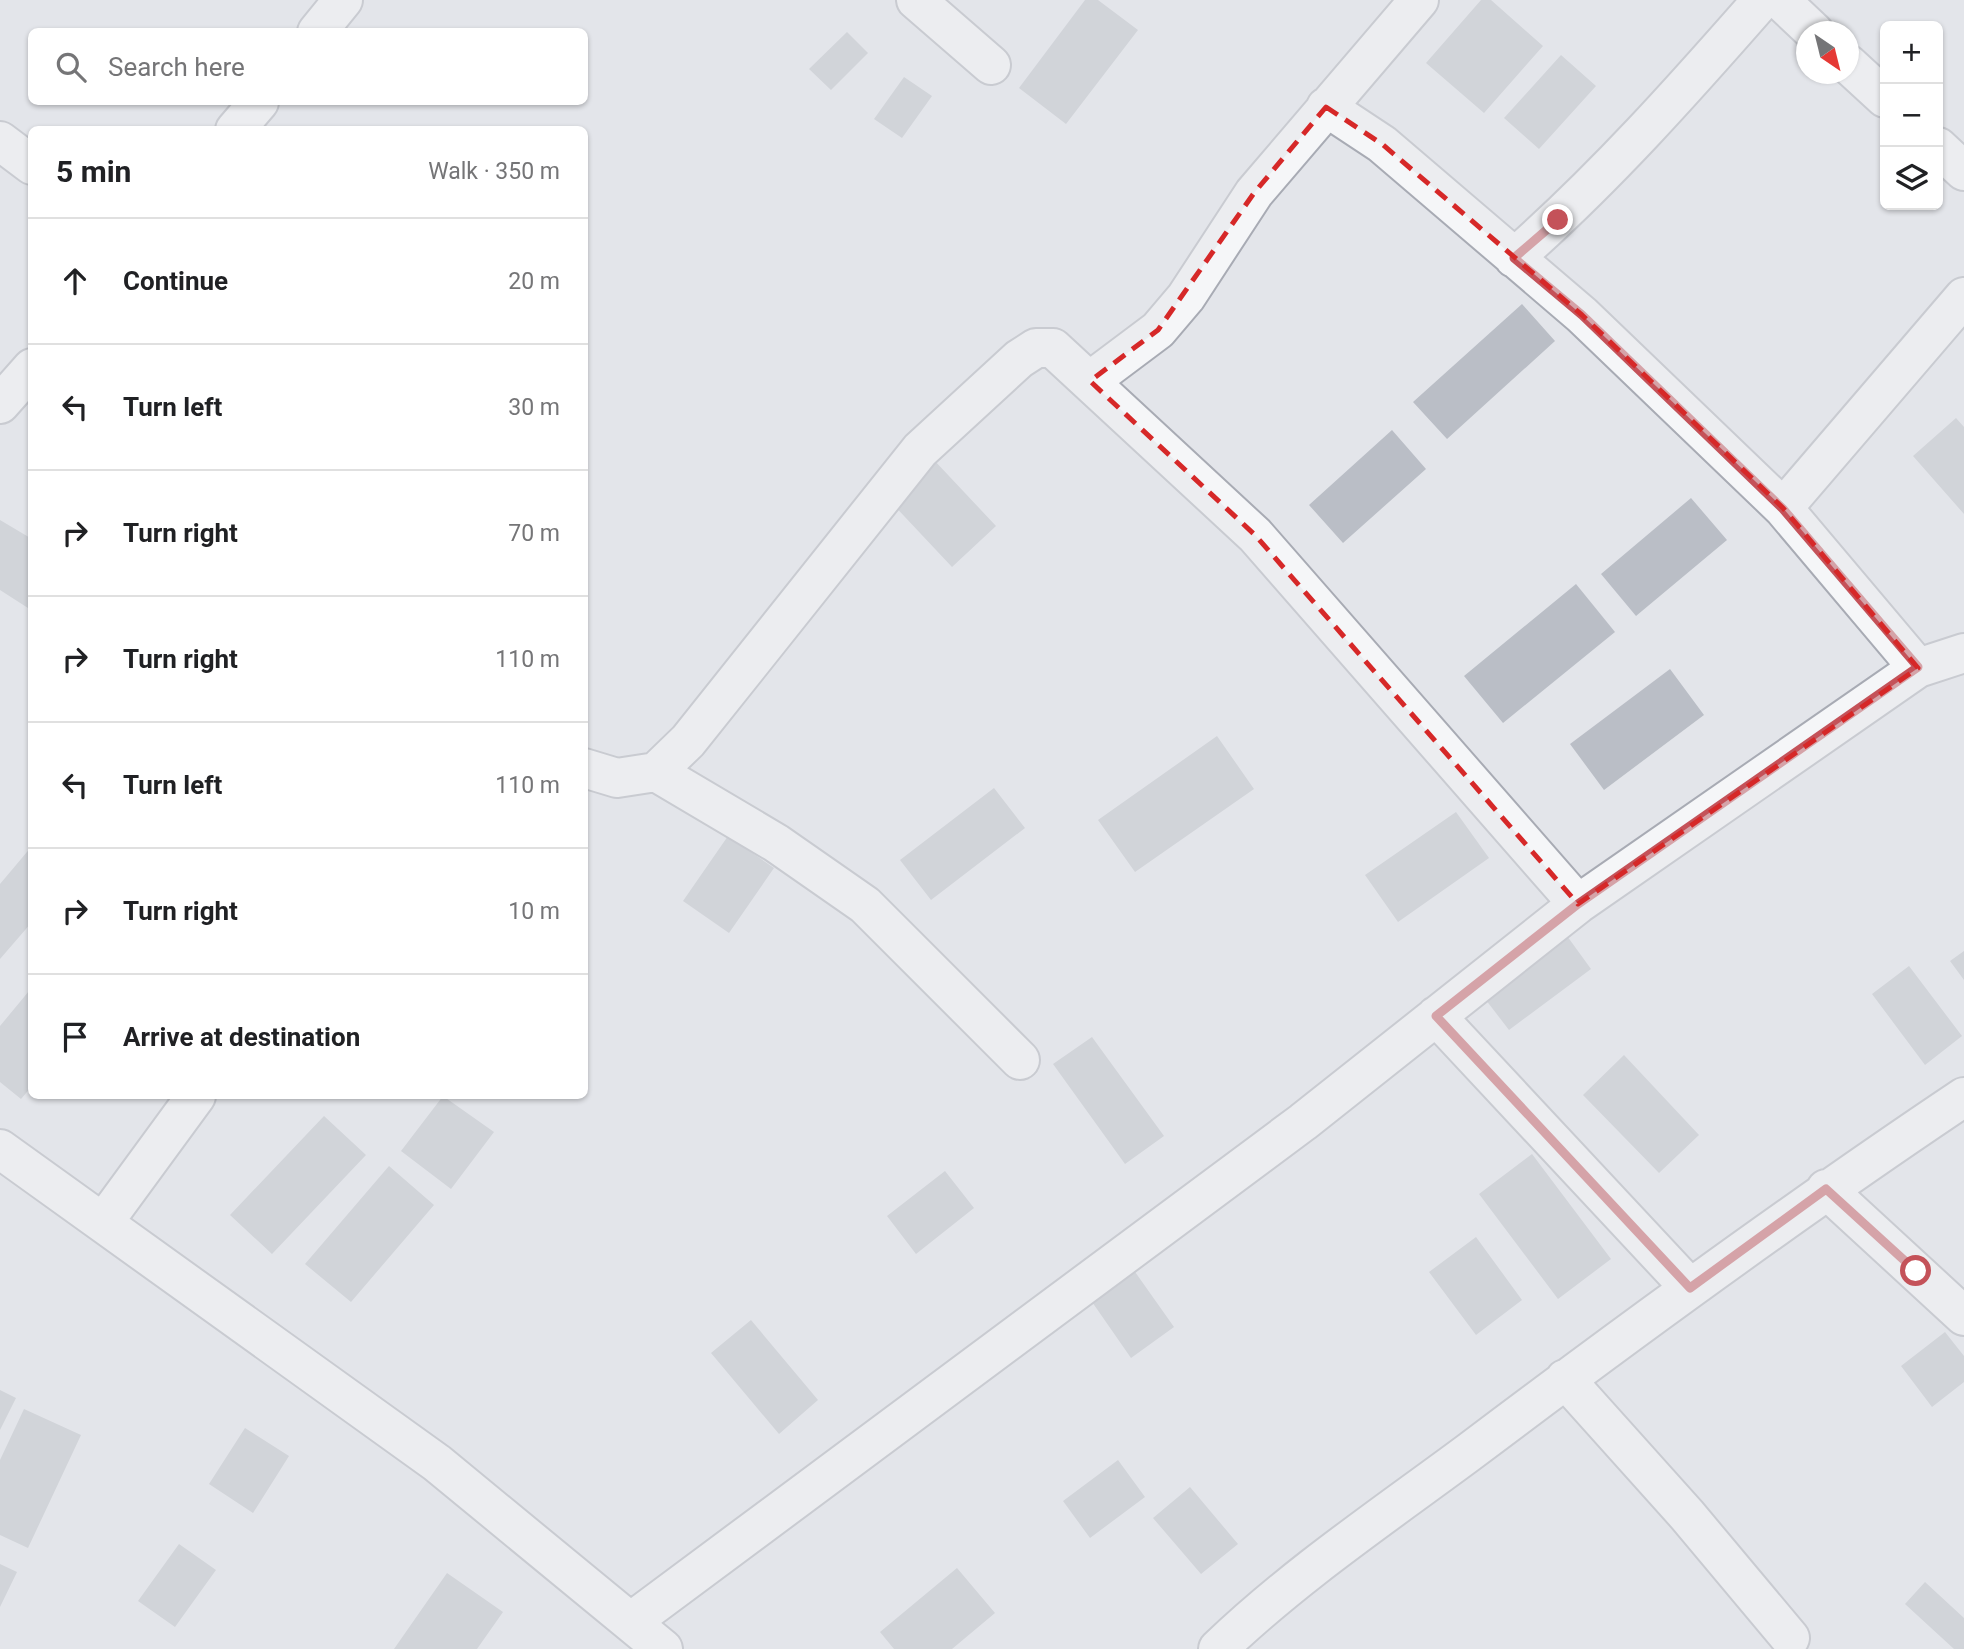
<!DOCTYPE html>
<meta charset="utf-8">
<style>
:root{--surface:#fff;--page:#f6f6f6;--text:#202124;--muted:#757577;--line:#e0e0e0}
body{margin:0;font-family:Roboto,sans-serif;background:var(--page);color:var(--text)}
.controls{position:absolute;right:21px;top:21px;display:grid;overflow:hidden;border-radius:10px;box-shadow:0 2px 5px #0004}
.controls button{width:63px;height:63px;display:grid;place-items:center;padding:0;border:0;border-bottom:2px solid var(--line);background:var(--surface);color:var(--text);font:35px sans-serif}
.compass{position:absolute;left:1796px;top:21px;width:63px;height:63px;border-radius:50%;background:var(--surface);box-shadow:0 2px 5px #0004;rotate:145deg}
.stop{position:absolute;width:21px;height:21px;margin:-16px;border:5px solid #c45259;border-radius:50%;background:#fff}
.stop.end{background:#c45259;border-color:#fff;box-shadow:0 2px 7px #0008}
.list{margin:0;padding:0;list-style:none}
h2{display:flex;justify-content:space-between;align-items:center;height:91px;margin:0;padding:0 28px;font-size:30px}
h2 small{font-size:23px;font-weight:400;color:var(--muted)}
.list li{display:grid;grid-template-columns:46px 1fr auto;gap:21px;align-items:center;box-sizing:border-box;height:126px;padding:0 28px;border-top:2px solid var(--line)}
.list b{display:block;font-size:26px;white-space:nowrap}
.list em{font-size:23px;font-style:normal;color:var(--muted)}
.icon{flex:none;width:38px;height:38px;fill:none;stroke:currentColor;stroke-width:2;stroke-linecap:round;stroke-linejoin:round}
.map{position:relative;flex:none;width:1964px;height:1649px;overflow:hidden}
.search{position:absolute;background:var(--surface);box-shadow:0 2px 5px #0004;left:28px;top:28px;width:560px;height:77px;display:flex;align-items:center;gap:18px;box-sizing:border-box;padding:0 24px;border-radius:10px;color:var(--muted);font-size:26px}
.panel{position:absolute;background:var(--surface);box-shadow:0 2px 5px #0004;left:28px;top:126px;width:560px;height:973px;border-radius:10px}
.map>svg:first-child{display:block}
.building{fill:#babec6}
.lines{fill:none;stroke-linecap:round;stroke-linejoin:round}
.minor-casing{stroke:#a8abb4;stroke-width:42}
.minor{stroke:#f5f6f8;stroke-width:38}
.route{stroke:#c45259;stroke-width:9}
.marked{fill:none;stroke:#d62828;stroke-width:5;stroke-dasharray:14 9;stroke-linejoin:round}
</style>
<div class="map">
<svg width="1964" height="1649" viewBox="0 0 1964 1649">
<rect width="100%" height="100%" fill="#e3e5ea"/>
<path class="building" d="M1085 0H1098L1138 30 1066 124 1019 88Z
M1481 0H1491L1543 46 1484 113 1426 63Z
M847 32 868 53 831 90 809 69Z
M1561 55 1596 86 1539 149 1504 118Z
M904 77 932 96 902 138 874 119Z
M1522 304 1555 341 1447 439 1413 402Z
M1956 418 1964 427V514L1913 456Z
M1392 430 1426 469 1343 543 1309 505Z
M933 459 996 526 952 567 889 500Z
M1691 498 1727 540 1636 616 1601 574Z
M0 520 32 539V603L28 608 0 590Z
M1576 584 1615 632 1503 723 1464 676Z
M1670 669 1704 715 1604 790 1570 744Z
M1217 736 1254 789 1135 872 1098 820Z
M994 788 1025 828 931 900 900 860Z
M1456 812 1489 858 1398 922 1365 875Z
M728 836 774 868 729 933 683 901Z
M32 846V922L0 959V884Z
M1562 929 1591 969 1509 1030 1479 991Z
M1964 951V980L1950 961Z
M1909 966 1962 1036 1925 1065 1872 994Z
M29 991 32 993V1086L21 1099 0 1082V1026Z
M1092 1037 1164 1136 1125 1164 1053 1064Z
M1624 1055 1699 1135 1659 1173 1583 1095Z
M443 1096 494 1132 451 1189 401 1151Z
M324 1116 366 1155 272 1254 230 1215Z
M1532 1154 1611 1259 1558 1299 1479 1194Z
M389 1166 434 1205 351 1302 305 1264Z
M945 1171 974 1208 916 1254 887 1216Z
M1476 1237 1522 1300 1476 1335 1429 1272Z
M1133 1269 1174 1327 1131 1358 1090 1299Z
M751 1320 818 1400 779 1434 711 1353Z
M1945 1332 1964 1356V1382L1932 1407 1901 1366Z
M0 1390 16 1398 0 1430Z
M24 1409 81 1435 28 1548 0 1535V1460Z
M245 1428 289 1456 253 1513 209 1484Z
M1118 1460 1145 1497 1090 1538 1063 1501Z
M1190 1487 1238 1544 1201 1574 1153 1518Z
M179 1544 216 1570 175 1627 138 1601Z
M0 1564 17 1572 0 1607Z
M957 1568 995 1613 952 1649H894L880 1632Z
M447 1573 503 1612 477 1649H394Z
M1925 1582 1964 1618V1649H1954L1905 1604Z"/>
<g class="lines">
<defs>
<path id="minor" d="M916 0 991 65
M1780 0 1814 32
M317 32 343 0
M1848 64 1885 98
M1326 107 1382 144 1582 315 1783 508 1918 668
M235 130 259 102
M0 141 32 165
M1938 147 1964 171
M1514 258C1604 179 1684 89 1762 0
M1090 381 1158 330 1186 297 1254 193 1419 0
M0 404 32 368
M1783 508 1964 297
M584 768 617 778 656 772 688 741 920 450 1019 359 1036 348H1053L1255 535 1578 904
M656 772 776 843 865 905 1020 1060
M1436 1016 1690 1288
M0 1149 437 1463 663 1649
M1826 1189 1964 1316
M103 1223 196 1096
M1565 1379 1687 1515 1790 1638
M632 1621 1303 1122 1578 904 1918 668 1964 653
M1218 1649C1294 1576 1383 1516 1468 1453 1631 1330 1795 1210 1964 1097"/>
</defs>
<use href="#minor" class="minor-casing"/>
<use href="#minor" class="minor"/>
</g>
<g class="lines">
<path class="route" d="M1558 220 1514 258 1582 315 1783 509 1918 667 1578 904 1436 1016 1690 1288 1826 1189 1916 1271"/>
</g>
<path d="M0 0H1964V1649H0ZM1326 107 1382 144 1582 315 1783 508 1918 668 1578 904 1255 535 1090 381 1158 330 1254 193Z" fill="#e3e5ea" fill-opacity=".55" fill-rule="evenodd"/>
<path class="marked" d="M1326 107 1382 144 1582 315 1783 508 1918 668 1578 904 1255 535 1090 381 1158 330 1254 193Z"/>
</svg>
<div class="controls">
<button>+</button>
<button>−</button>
<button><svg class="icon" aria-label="layers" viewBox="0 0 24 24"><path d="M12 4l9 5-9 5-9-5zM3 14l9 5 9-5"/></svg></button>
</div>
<svg class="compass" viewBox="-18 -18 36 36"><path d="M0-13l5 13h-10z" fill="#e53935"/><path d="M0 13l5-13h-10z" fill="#757577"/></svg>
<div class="stop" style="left:1916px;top:1271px"></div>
<div class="stop end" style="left:1558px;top:220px"></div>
<div class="search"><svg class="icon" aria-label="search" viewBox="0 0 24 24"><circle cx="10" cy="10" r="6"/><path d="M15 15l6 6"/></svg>Search here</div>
<section class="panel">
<h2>5 min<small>Walk · 350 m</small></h2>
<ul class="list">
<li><svg class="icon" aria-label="ahead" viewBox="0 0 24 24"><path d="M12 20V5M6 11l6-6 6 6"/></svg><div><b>Continue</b></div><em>20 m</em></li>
<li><svg class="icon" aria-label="left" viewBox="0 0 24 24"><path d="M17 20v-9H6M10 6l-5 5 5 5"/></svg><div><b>Turn left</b></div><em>30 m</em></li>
<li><svg class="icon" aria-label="right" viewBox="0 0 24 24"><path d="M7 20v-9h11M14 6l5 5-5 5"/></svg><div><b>Turn right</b></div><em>70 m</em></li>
<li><svg class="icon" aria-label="right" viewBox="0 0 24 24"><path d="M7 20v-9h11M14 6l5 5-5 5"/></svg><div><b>Turn right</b></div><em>110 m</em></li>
<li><svg class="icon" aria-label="left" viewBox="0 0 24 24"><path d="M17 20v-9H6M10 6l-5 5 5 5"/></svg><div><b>Turn left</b></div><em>110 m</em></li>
<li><svg class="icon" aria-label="right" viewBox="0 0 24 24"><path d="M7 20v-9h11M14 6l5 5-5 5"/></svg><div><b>Turn right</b></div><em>10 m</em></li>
<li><svg class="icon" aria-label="arrive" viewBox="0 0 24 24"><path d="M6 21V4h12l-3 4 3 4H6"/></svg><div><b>Arrive at destination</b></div></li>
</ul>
</section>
</div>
